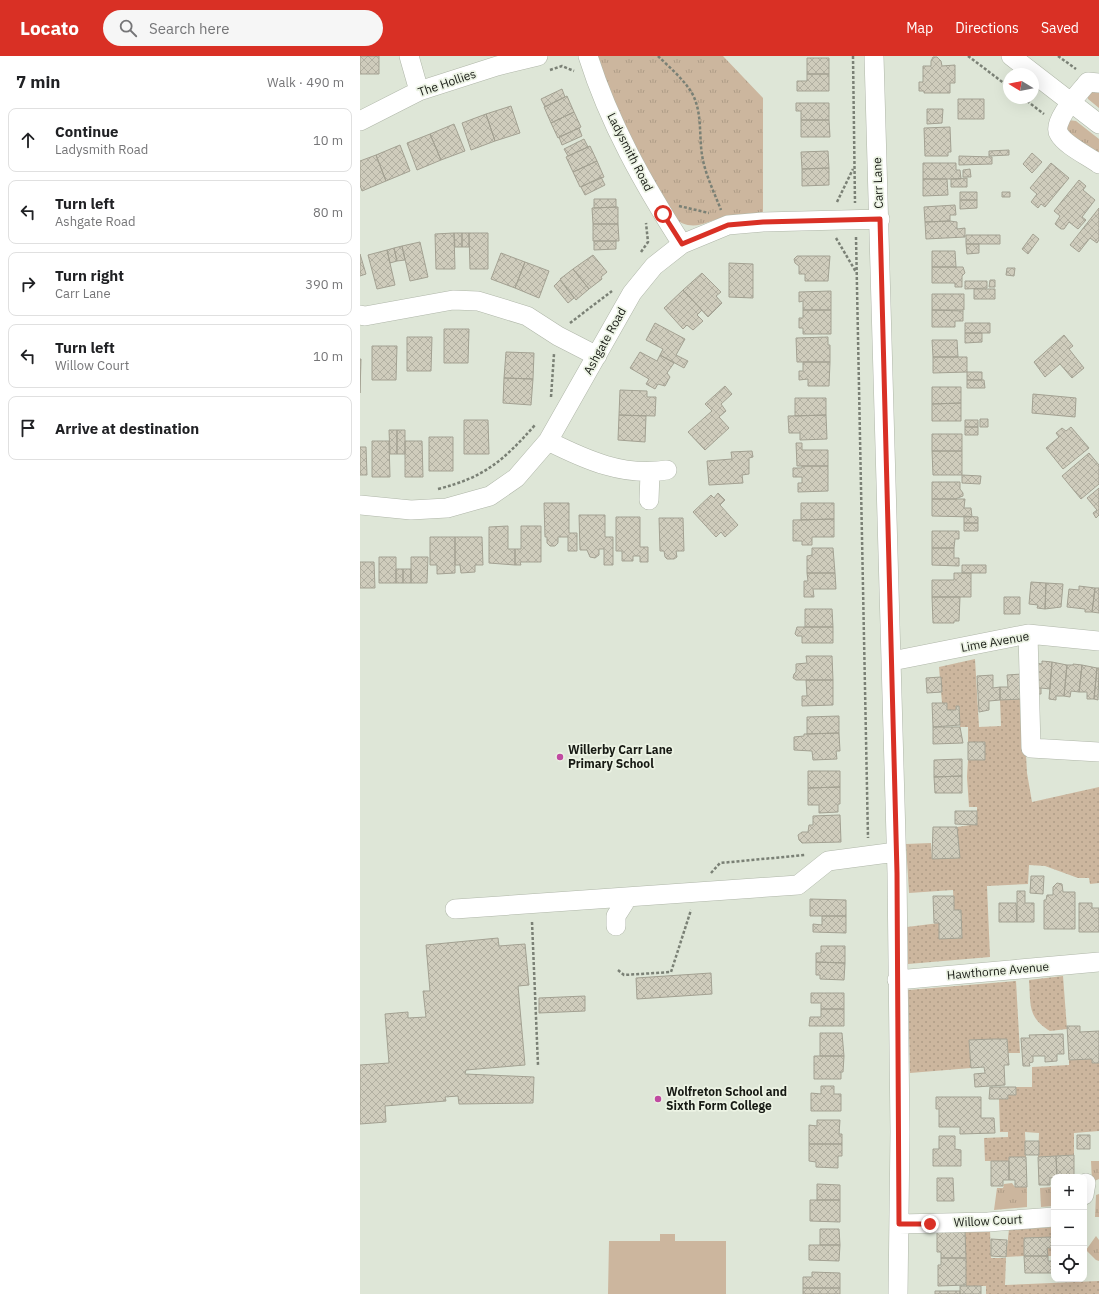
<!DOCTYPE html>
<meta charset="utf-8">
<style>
:root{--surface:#fff;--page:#f6f6f6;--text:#202124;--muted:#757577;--line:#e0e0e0;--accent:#d93025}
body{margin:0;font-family:"IBM Plex Sans",sans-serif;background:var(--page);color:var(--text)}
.controls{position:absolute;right:12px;bottom:12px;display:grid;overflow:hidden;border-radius:8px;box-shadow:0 4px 16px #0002}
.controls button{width:36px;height:36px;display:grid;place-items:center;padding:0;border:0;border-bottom:1px solid var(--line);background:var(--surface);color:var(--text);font:20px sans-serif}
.compass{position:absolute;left:643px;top:12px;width:36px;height:36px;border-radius:50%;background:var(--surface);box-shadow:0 4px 16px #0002;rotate:280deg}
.stop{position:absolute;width:12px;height:12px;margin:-9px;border:3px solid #d93025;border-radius:50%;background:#fff}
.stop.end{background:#d93025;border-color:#fff;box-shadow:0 1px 4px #0008}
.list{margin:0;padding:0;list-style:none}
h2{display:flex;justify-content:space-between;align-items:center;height:52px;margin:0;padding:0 16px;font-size:17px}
h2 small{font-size:13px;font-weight:400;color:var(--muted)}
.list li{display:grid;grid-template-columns:26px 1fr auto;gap:12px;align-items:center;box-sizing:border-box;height:64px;margin:0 8px 8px;padding:0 8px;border:1px solid var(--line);border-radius:8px}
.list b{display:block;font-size:15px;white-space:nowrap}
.list p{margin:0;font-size:13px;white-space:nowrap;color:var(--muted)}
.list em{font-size:13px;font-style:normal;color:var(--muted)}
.icon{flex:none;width:22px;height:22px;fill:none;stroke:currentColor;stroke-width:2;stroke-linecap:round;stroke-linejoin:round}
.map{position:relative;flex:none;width:739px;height:1238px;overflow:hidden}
header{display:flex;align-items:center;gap:24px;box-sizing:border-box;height:56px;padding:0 20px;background:var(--accent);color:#fff}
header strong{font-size:19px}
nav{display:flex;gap:22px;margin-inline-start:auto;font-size:14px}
.search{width:280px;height:36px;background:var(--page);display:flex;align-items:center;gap:10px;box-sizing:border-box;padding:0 14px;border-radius:22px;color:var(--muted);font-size:15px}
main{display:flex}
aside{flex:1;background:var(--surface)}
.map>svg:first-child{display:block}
.grass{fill:url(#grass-tufts)}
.park{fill:#ccb69e}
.garden{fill:url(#garden-dots)}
.building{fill:url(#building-cross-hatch);stroke:#a3a192}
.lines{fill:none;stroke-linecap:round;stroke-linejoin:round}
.minor-casing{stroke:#afb6a8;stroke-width:20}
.path{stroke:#7a8075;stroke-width:2.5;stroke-dasharray:3 2;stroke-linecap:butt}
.minor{stroke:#fff;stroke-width:19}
.route{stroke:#d93025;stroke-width:5}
.poi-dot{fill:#c04aa1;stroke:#ecf3e4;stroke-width:1.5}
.labels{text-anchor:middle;stroke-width:3.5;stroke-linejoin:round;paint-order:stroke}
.street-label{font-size:12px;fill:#171a14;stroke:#ecf3e4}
.poi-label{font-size:12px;font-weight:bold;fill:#171a14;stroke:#ecf3e4;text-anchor:start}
</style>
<header>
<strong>Locato</strong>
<div class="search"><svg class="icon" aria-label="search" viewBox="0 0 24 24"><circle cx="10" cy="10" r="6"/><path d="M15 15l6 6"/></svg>Search here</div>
<nav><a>Map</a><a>Directions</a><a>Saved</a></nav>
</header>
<main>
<aside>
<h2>7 min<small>Walk · 490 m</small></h2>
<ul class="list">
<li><svg class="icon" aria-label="ahead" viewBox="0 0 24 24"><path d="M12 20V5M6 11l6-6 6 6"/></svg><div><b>Continue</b><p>Ladysmith Road</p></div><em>10 m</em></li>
<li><svg class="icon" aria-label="left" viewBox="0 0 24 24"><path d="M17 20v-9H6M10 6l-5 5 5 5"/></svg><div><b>Turn left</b><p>Ashgate Road</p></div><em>80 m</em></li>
<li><svg class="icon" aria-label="right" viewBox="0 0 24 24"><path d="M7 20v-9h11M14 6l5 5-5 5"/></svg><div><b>Turn right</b><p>Carr Lane</p></div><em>390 m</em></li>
<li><svg class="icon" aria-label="left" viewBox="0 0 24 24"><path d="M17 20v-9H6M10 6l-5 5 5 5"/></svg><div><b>Turn left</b><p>Willow Court</p></div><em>10 m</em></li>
<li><svg class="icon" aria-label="arrive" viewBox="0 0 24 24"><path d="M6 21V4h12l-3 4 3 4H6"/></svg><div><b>Arrive at destination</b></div></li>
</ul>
</aside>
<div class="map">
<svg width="739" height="1238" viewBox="0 0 739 1238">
<defs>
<pattern id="grass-tufts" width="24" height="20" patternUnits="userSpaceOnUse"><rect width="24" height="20" fill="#ccb69e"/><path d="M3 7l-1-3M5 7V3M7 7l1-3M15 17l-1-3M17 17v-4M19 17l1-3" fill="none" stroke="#ae9c87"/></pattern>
<pattern id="garden-dots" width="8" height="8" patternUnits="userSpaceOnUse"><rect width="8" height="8" fill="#ccb69e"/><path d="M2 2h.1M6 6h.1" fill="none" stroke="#ae9c87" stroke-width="1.8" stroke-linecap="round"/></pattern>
<pattern id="building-cross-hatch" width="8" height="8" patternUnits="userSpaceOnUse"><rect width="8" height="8" fill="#cfccbc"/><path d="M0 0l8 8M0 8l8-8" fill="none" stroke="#b1afa1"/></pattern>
</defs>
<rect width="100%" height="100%" fill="#dee6d7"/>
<path class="grass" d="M236 0H363L403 42V156C392 158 380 158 369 160 344 165 333 179 310 159L260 64Z
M739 34V52L728 43 727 38 729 35Z
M709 64 716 65 739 83V100L707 79 704 68Z
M731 1105H739V1123L732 1126Z
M652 1127 655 1131H667V1151L634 1154 637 1132H643L644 1128Z
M692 1127H694V1150L681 1151 680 1132 692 1131Z
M739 1138V1161H735L736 1139Z
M736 1180 739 1184V1205L736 1204 726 1194Z"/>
<path class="park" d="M300 1178H315V1185H366V1238H248L249 1185H300Z"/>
<path class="garden" d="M615 603 619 671 641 670 640 644 663 643 667 717 672 746 739 731V827L730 828 729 822H718L685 810 669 809 668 828 627 830 630 901 548 908 547 871 579 867V883L602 882 601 854H594L593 834 549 837 546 788 571 787 572 803 600 802 597 771 617 768V751H609L607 721 608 704H625V686H608V671H600L599 650H596V654H587V647H582L579 611Z
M703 920 707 973 690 975C667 961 671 949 669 924Z
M656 925 660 997H648L647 983 609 984 611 1012 550 1017 548 934Z
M732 1003V1007H739V1075L714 1077V1099L678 1101 679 1077 665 1076 666 1101H649V1105H625L624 1082 648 1081V1076H640L639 1043H647L648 1039H656V1031H672V1011L709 1009V1004Z
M694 1171V1200H688L687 1192H692V1181L664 1182V1200L646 1201 649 1173Z
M630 1174 631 1202H646L645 1229 739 1225V1238H626V1230H606L605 1175Z"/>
<path class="building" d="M0 0H19V18H0Z
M573 1H577L581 5 582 10 595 9V27H590V37H564V35H559V26H563V10H571V5Z
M447 2H469V18H447Z
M447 18H469V35H437V25H447Z
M202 33 205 41 185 51 181 43Z
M207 40 214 56 191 67 184 51Z
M598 43H624V63H598Z
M436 47H469V64H441V55H436Z
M151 50 160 77 135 85 126 58Z
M567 53H583L582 67 567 68Z
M214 56 221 71 198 82 191 67Z
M126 58 135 85 111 94 102 67Z
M441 64H469L470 81H441Z
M94 68 105 95 81 104 70 78Z
M590 71 591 96H588V100H565L564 72Z
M219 72 222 80 202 89 199 81Z
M70 78 81 104 57 114 47 87Z
M224 83 228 91 208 100 204 93Z
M40 89 50 115 26 125 16 99Z
M230 90 237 105 213 116 206 101Z
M649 94V99L629 100V95Z
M468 95 469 112 442 113 441 96Z
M672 97 682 106 672 117 663 108Z
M16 99 26 125 2 135 0 129V105Z
M599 100 632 101V108L599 109Z
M237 105 244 121 220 131 213 116Z
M563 107H596V114H600L601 123H563Z
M691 107 709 122 685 151 681 148 678 152 671 146 677 138 670 132Z
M469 112V129L442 130V113Z
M610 113 611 121H603V114Z
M241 121 245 129 225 139 221 131Z
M607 122V131H591V123Z
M563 123H587L588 139 563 140Z
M719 124 726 130 723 134 735 144 722 161 726 164 718 173 709 166 704 173H701L695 168 700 160 694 155Z
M600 136H617V144H600Z
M642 136H650V141H642Z
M234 143H256V151L234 152Z
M600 144H617V152L600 153Z
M595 149 596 159H590V165L565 166 564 151Z
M258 151V168H233L232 152Z
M739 152V184L737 187 730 182 719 196 710 189Z
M590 165 597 166V173L605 172V181L566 183 565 166Z
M233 168H258L259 185H233Z
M94 177 95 213H76L75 178Z
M94 177H102V191H95Z
M102 177H109V191H102Z
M109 177H128V213H110Z
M673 178 679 183 668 198 662 193Z
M606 179H640V188H606Z
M234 185H256V193L234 194Z
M60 186 68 221 50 225 42 190Z
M606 188H619V197L607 198Z
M42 190 45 204 37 205 34 192Z
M34 192 37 205 30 207 27 194Z
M27 194 35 229 17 233 8 199Z
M572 195H595L596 211H572Z
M141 197 165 206 155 232 131 223Z
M0 198 6 218 0 220Z
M233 199 247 216 241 221 242 223 229 233 213 213Z
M437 200H470L468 225H445V218H439V210L435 207 434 203Z
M165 206 189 215 179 242 155 232Z
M369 207 393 208V242L369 241Z
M572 211H603L605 217 602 220V231H595V227H572Z
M647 212H655L654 220 646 219Z
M213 213 229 233 216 244 200 223Z
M342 217 361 236 356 240 362 247 348 261 323 234Z
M200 224 214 242 208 247 194 230Z
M630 224H635V231H629Z
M605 225H627V232L605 233Z
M614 233H635V243H614Z
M323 234 342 254 337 259 343 265 333 274 327 269 323 273 304 252Z
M471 235V254H443V245L439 246V236Z
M572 238H604V254H572Z
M443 254H471V278H443V272H439V262H443Z
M572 254 603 255V265H595V271H572Z
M295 267 325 283 316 299 328 305 324 312 300 299 303 293 286 284Z
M605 267H630V277H605Z
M84 273H109L108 307H84Z
M605 277H622V286L605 287Z
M704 279 713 290 709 293 724 312 712 322 700 308 685 321 674 306Z
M47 281H72L71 315H47Z
M468 281V289H470V306H437L436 282Z
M572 284H597L598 301H573Z
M12 290H37L36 324H12Z
M146 296 174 297 173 323 144 322Z
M280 296 297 305 300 299 314 307 307 317 310 321 305 330 298 328 295 333 286 328 289 323 270 312Z
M573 301H607V316L573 317Z
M0 303H1L0 337Z
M443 306H470L469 330H448V323L439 324V315H443Z
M607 316H622V324H607Z
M144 322 173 323 171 349 143 347Z
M607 324H624L625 332H607Z
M365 330 372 338 361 348 366 355 359 361 369 372 345 394 328 376 352 355 345 348Z
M572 331H601V347L572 348Z
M260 334 287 335V341H296L295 360 259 359Z
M673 338 716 342 715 361 672 357Z
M435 342H466V359L435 360Z
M601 347V365H572V348Z
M259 359 286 360 285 386 258 384Z
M466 359 467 383 440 384V377H429L428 360Z
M620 363H628V371H620Z
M104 364H128L129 398H104Z
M605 364H618V371H605Z
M605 371H618V379H605Z
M711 371 729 392 703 413 686 392 699 381 696 377 702 372 706 375Z
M29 374H37V398H30Z
M37 374H45V398H37Z
M572 378H602V395H572Z
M69 381H93V415H69Z
M12 385H29L30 421H12Z
M45 385H62L63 421H45Z
M436 387H442V394H468V410H437Z
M0 391H6L7 419H0Z
M392 395 393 401 389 402V418L382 419 383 427 349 429 347 405 372 403 371 396Z
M572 395H602V419H573Z
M729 397 739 409V428L721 443 702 420Z
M442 410H468V435L438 436V427H442V421H433V412H442Z
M602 419 621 420 620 428 602 427Z
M572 426H600V433L603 437V440L595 443H572Z
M739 432V459L736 462 733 457 737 454 727 442Z
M358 437 365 444 360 449 378 469 365 481 361 476 356 481 333 456 351 439 354 442Z
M572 443H605L604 452H611L612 461 572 460Z
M184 447H209V477H217V495H208V481H198V487L195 490H190L187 487V481H185Z
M441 447H474V463L441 464Z
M219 459H245V481H253V509H244V493H239V499L235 502 230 501 227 494H220Z
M604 460 618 461V467H604Z
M256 461H280V491H288V506H280V500H273V505H262V495H256Z
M299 462H323L324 495H316L317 501 314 503H307L305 501 304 495H300Z
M474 463V481H452V489H442V485H433V464Z
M604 467H618V475H604Z
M148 470V493H155V509L129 507V471Z
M161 470H181V506H160L161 509H155V493H161Z
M572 475H599V483H595L594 492H572Z
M70 481H95V517L77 518V509H70Z
M95 481H122L123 509H115V516L101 517 100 509H95Z
M452 492H473L475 517H447V500L452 499Z
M572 492H594V502H599V510L572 509Z
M19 501H36V527H19Z
M51 501H68L67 527H51Z
M0 506H14L15 532H0Z
M602 509H626V517H602Z
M36 513H43V527H36Z
M43 513H51V527H43Z
M447 517H475L476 533H453L454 541H444V525H448Z
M594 517H611V541H572V524H594Z
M671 526 686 527 685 553 677 552 678 549 669 548Z
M686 527 703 528 701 551 685 553Z
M719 530 735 532 732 556H725V553L707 551 709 533 719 534Z
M735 532H739V557L732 556Z
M572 541H600L599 565H594V567H573Z
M644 541H660V558H644Z
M445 553H472L473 571H445Z
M437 571H473V587H442V580H437L435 578Z
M446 600H472L473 624H436L433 622 434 618 436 616V608L447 607Z
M682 605 692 606 690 633 681 632V638H673L674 607 682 608Z
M692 606 707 609 704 640H696V644L689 643Z
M713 608 722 609 719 636 711 635 710 641 704 640 707 609H713Z
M722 609 737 612 734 643H727V636H719Z
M737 612H739L738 644 734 643Z
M662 618 663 643 640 644V631H648L647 619Z
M633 619V632L640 631V644L629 645V654L619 656 617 620Z
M581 621 582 636 567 637 566 622Z
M446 624H473V649L442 650V640H447Z
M572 647H587V654H596V650H599L600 669 573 671Z
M479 660V677L447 678V661Z
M573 671H600L603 687 573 688Z
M479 677 480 695H476L477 703 453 704 452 695 434 694V681L444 680V678Z
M608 686H625V704H608Z
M602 703V720L574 721V704Z
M448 715H480V731L448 732Z
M602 720V737H575L574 721Z
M480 731V748H478V756L459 757V749H448V732Z
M595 755H617V769L595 768Z
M480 759 481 786 442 787 439 784 438 779 442 776H448L449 769H453V760Z
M573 771H597L600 802 572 803Z
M671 820H684L683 838 670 837Z
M697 827 702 828 703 836H715V873H684V844H686L687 839H693V831Z
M657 835H665V847H674V866H657Z
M573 840H594V854H601L602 882 579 883V867H574Z
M450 843 486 844V860H450Z
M639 847H656L657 866H639Z
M719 847H732V852H739V876H719Z
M462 860H486V877L453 876V868L462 869Z
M138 882 139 890 165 888 169 929 158 930 165 1009 106 1014 105 1018 174 1021 173 1047 99 1048 98 1040 85 1041 86 1045 25 1050 26 1066 0 1068V1009L29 1007 25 958 48 956V962L66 961 63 935H70L66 889Z
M461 890H485V907L456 906V897H461Z
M456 906 485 907 484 924 460 923V919H456Z
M351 917 352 938 277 943 276 922Z
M451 937H484V953H461V947H451Z
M225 940V955L179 957V942Z
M461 953H484V970H449L450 961H461Z
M707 970H720V976L739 975V1007H732V1003L709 1004Z
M460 977H482L484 1000H460Z
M703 978 704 998H697V1005L685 1006V1000H673V1006L669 1007 670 1010H663L661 982H670L669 979Z
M633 983H647L649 1009H644L645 1029 615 1031 614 1018 625 1017 624 1011 611 1012 609 984Z
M454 1000H484L483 1016H481V1023H454Z
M461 1030H474V1038H481V1055H451V1037L461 1038Z
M630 1031H656V1039H648V1043H629Z
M576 1041H621V1062H634L635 1077 600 1078V1071H579V1053H576Z
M457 1064H480L479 1078H482V1088H449V1069L457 1070Z
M717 1079H730V1093H717Z
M579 1080H595V1093L601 1094V1110H573V1093H579Z
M665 1085H679V1099H665Z
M449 1088H482V1100H478V1112L456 1111V1106L449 1105Z
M714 1099V1121H697L696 1100Z
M696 1100 697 1121 690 1122V1129H679L678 1101Z
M649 1101H666L667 1131H655V1124H649Z
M631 1105H649V1124H643V1130H631Z
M577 1122H593L594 1145H577Z
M457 1128 480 1129V1144H457Z
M450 1144H480V1166L450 1165Z
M460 1173H479L480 1189H460Z
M605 1175 606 1202H581V1196H577V1176Z
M692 1181V1192H687L688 1200H664V1182Z
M631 1183 647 1184 646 1201 631 1200Z
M449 1189H480L479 1205 449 1204Z
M664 1200H688V1205H693V1217H665Z
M581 1202H606V1229L578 1230V1209H581Z
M452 1216 480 1217V1232H443V1221H452Z
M600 1230H621V1238H600Z
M443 1232H480V1238H443Z
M575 1235H600V1238H575Z"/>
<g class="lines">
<defs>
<path id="minor" d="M49 0 59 35
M228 0C249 67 284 129 322 188
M514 0 537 817 540 1076 538 1238
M651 0 739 68
M739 27 728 26C720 36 691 66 699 78 705 89 728 100 739 108
M0 65 59 35 137 10 178 0
M0 259 5 260 93 244 118 245 167 260 198 280 237 300
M188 385C226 404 264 421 307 414
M289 444 290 417
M0 449 51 454 87 452 130 440 156 422 188 385 272 237 294 210 322 188 368 169 403 166 520 163
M668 578 671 692 739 696
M532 605 668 578 739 585
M95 853 438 829 468 805 536 796
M256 870V860L268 841
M537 924 739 906
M724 1139 726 1127
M539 1168 628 1166 694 1161"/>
</defs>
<use href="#minor" class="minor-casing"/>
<path class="path" d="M298 0C310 12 327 26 334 41 342 60 339 79 342 99 345 118 354 136 361 154
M493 0 495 147
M608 0 649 31
M698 0 716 13
M190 14 202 10 214 15
M663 42 684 58
M477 146 493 113
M319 150 349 157
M496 181 508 782
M476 182 496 216
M281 196 288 186 286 167
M210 267 252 235
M191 341 194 298
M78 433C125 421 143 405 175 369
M351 817 360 807 445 799
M172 866 178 1009
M258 914 264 919 311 916 331 854"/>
<use href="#minor" class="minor"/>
</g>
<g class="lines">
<path class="route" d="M303 158 322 188 368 169 403 166 520 163 537 817 539 1168H570"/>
</g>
<g class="poi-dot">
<circle cx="200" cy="701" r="4"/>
<circle cx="298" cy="1043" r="4"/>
</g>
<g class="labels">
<g class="street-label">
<text transform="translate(87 27) rotate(-19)" y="4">The Hollies</text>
<text transform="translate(270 96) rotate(63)" y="4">Ladysmith Road</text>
<text transform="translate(518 127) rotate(-92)" y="4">Carr Lane</text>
<text transform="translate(245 285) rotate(-61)" y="4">Ashgate Road</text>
<text transform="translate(635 586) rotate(-10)" y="4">Lime Avenue</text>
<text transform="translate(638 915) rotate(-5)" y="4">Hawthorne Avenue</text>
<text transform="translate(628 1165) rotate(-3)" y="4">Willow Court</text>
</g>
<g class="poi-label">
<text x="208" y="698">Willerby Carr Lane<tspan x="208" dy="14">Primary School</tspan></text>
<text x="306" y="1040">Wolfreton School and<tspan x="306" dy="14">Sixth Form College</tspan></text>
</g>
</g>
</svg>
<div class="controls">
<button>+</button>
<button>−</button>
<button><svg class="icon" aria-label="locate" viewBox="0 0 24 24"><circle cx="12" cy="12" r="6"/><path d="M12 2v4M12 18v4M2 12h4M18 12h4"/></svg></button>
</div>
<svg class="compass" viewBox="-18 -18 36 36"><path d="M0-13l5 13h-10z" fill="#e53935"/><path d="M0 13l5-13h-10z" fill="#757577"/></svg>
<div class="stop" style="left:303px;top:158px"></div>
<div class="stop end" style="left:570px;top:1168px"></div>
</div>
</main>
